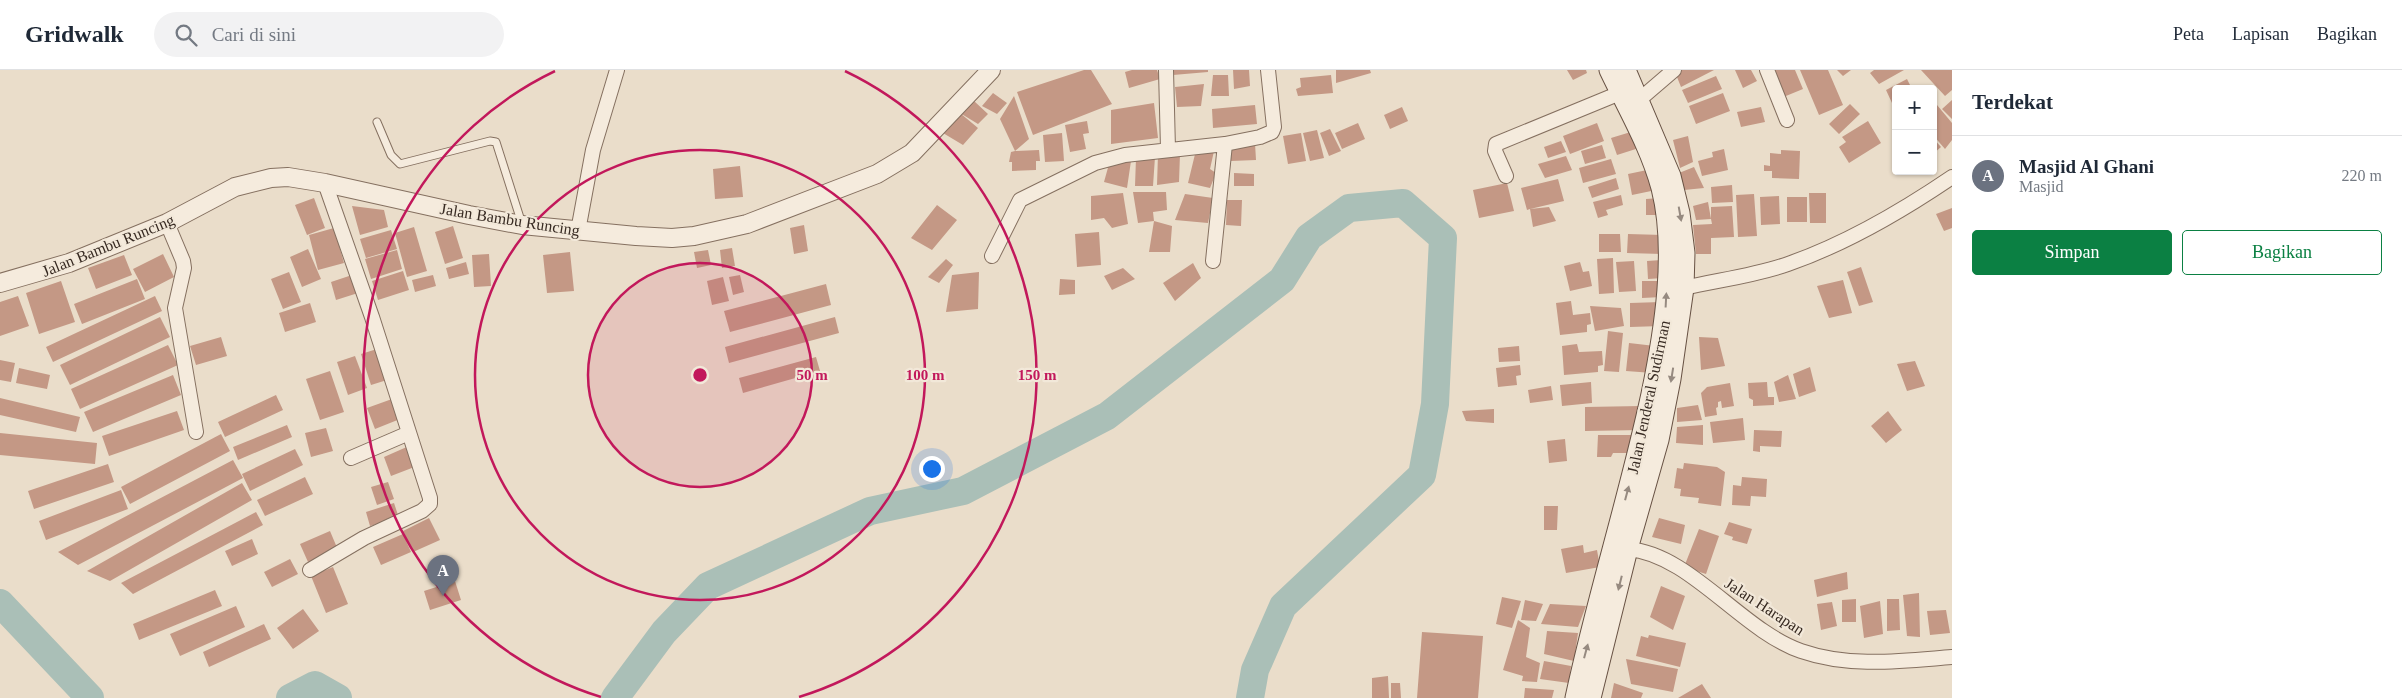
<!DOCTYPE html>
<html lang="id">
<meta charset="utf-8">
<style>
:root{--surface:#fff;--page:#f2f2f3;--text:#1f2937;--muted:#747a83;--line:#e0e1e3;--accent:#0b8043}
body{margin:0;font-family:"Times New Roman",serif;background:var(--page);color:var(--text)}
.controls{position:absolute;right:15px;top:15px;display:grid;overflow:hidden;border-radius:5px;box-shadow:0 1px 4px #0004}
.controls button{width:45px;height:45px;display:grid;place-items:center;padding:0;border:0;border-bottom:1px solid var(--line);background:var(--surface);color:var(--text);font:25px sans-serif}
.you{position:absolute;left:931px;top:398px;width:18px;height:18px;margin:-12px;border:4px solid #fff;border-radius:50%;background:#1a73e8;box-shadow:0 0 0 8px #1a73e833}
.badge{display:grid;place-items:center;width:32px;height:32px;border-radius:50%;background:var(--accent);color:#fff;font-size:16px;font-weight:700}
.pin{position:absolute;translate:-50% -41px;filter:drop-shadow(0 1px 2px #0008)}
.pin::after{content:'';position:absolute;top:26px;width:18px;height:15px;background:inherit;clip-path:polygon(0 0,100% 0,50% 100%)}
.list{margin:0;padding:0;list-style:none}
h2{display:flex;justify-content:space-between;align-items:center;height:65px;margin:0;padding:0 20px;font-size:21px}
h2 small{font-size:16px;font-weight:400;color:var(--muted)}
.list li{display:grid;grid-template-columns:32px 1fr auto;gap:15px;align-items:center;box-sizing:border-box;height:80px;padding:0 20px;border-top:1px solid var(--line)}
.list b{display:block;font-size:19px;white-space:nowrap}
.list p{margin:0;font-size:16px;white-space:nowrap;color:var(--muted)}
.list em{font-size:16px;font-style:normal;color:var(--muted)}
.actions{display:flex;gap:10px;padding:15px 20px}
.actions a{flex:1;padding:11px 0;border:1px solid var(--accent);border-radius:5px;text-align:center;font-size:18px;color:var(--accent)}
.actions .main{background:var(--accent);color:#fff}
.icon{flex:none;width:28px;height:28px;fill:none;stroke:currentColor;stroke-width:2;stroke-linecap:round;stroke-linejoin:round}
.map{position:relative;flex:none;width:1952px;height:628px;overflow:hidden}
header{display:flex;align-items:center;gap:30px;box-sizing:border-box;height:70px;padding:0 25px;background:var(--surface);border-bottom:1px solid var(--line)}
header strong{font-size:24px}
nav{display:flex;gap:28px;margin-inline-start:auto;font-size:18px}
.search{width:350px;height:45px;background:var(--page);display:flex;align-items:center;gap:12px;box-sizing:border-box;padding:0 18px;border-radius:28px;color:var(--muted);font-size:19px}
main{display:flex}
aside{flex:1;background:var(--surface)}
.map>svg:first-child{display:block}
.lines{fill:none;stroke-linecap:round;stroke-linejoin:round}
.river{stroke:#aabfb7;stroke-width:28}
.building{fill:#c49885}
.service-casing{stroke:#857060;stroke-width:9}
.minor-casing{stroke:#857060;stroke-width:16}
.tertiary-casing{stroke:#857060;stroke-width:20}
.secondary-casing{stroke:#675143;stroke-width:21}
.service{stroke:#f5ebdd;stroke-width:7}
.minor{stroke:#f5ebdd;stroke-width:14}
.tertiary{stroke:#f5ebdd;stroke-width:18}
.secondary{stroke:#f5ebdd;stroke-width:19}
.oneway{fill:#968a80}
.ring{fill:none;stroke:#c2185b;stroke-width:2.5}
.labels{text-anchor:middle;stroke-width:4.5;stroke-linejoin:round;paint-order:stroke}
.street-label{font-size:16px;fill:#372a22;stroke:#f2e8d9}
.centre{fill:#c2185b;stroke:#f2e8d9;stroke-width:2.5}
.ring-label{font-size:15px;text-anchor:middle;font-weight:bold;fill:#c2185b;stroke:#f2e8d9;stroke-width:4.5;stroke-linejoin:round;paint-order:stroke}
</style>
<header>
<strong>Gridwalk</strong>
<div class="search"><svg class="icon" aria-label="search" viewBox="0 0 24 24"><circle cx="10" cy="10" r="6"/><path d="M15 15l6 6"/></svg>Cari di sini</div>
<nav><a>Peta</a><a>Lapisan</a><a>Bagikan</a></nav>
</header>
<main>
<div class="map">
<svg width="1952" height="628" viewBox="0 0 1952 628">
<rect width="100%" height="100%" fill="#eaddca"/>
<g class="lines">
<path class="river" d="M0 533 90 628
M290 628 315 615 338 628
M615 628 664 562 708 516 870 441 963 421 1107 346 1282 210 1309 167 1349 138 1403 133 1443 168 1435 334 1422 405 1283 536 1255 600 1250 628"/>
</g>
<path class="building" d="M1084 0H1091L1112 34 1033 65 1017 22Z
M1132 0H1157L1160 9 1129 18 1125 2Z
M1173 0H1208V2L1173 5Z
M1233 0H1249L1250 16 1234 19Z
M1336 0H1370L1371 3 1336 13Z
M1567 0H1586L1587 3 1573 10Z
M1678 0H1714L1681 17 1675 2Z
M1735 0H1751L1757 11 1743 18Z
M1770 0H1795L1803 19 1781 28Z
M1800 0H1828L1843 35 1819 45Z
M1837 0H1851L1843 6Z
M1874 0H1904L1879 14 1870 3Z
M1921 0H1952V20L1945 26Z
M1213 5H1228L1229 26H1211Z
M1331 5 1333 23 1298 26 1296 19 1301 17 1300 8Z
M1716 6 1722 19 1688 33 1682 20Z
M1907 9 1912 19H1896V31L1892 33 1886 20Z
M1204 14 1201 36 1177 37 1175 17Z
M993 23 1007 33 997 44 982 36Z
M1723 23 1730 41 1696 54 1689 36Z
M1014 26 1029 69 1015 81 1039 80 1040 91H1036V100L1012 101V92H1009L1011 82 1015 81 1000 49Z
M1952 30V49L1942 39Z
M974 31 988 44 978 54 960 43Z
M1154 33 1158 68 1111 74V40Z
M1850 34 1860 44 1839 64 1829 54Z
M1255 35 1257 54 1213 58 1212 39Z
M1937 35 1952 53V70L1945 79 1933 65V38Z
M1402 37 1408 51 1390 59 1384 45Z
M1761 37 1765 52 1741 57 1737 42Z
M960 43 978 58 963 75 943 63Z
M1087 51 1089 63 1083 64 1086 79 1070 82 1065 55Z
M1868 51 1881 73 1849 93 1839 77 1846 72 1842 67Z
M1358 53 1365 69 1342 79 1335 63Z
M1597 53 1604 71 1570 84 1563 66Z
M1330 59 1341 81 1329 86 1320 63Z
M1317 60 1324 88 1310 91 1303 63Z
M1634 61 1639 78 1617 85 1611 68Z
M1062 63 1064 91 1045 92 1043 65Z
M1301 63 1306 91 1288 94 1283 66Z
M1688 66 1693 92 1680 98 1673 70Z
M1933 68 1941 77 1933 84Z
M1561 71 1566 82 1548 88 1544 77Z
M1255 73 1256 90 1231 91 1230 74Z
M1602 75 1606 88 1585 94 1581 81Z
M1197 76 1214 81 1210 99 1216 103 1210 118 1188 113Z
M1724 79 1728 100 1702 106 1698 91 1713 87 1712 82Z
M1781 80 1800 81 1799 109 1772 108V101H1764V95L1770 96V83L1781 84Z
M1158 84H1180L1179 112 1157 115Z
M1566 86 1572 100 1545 108 1538 94Z
M1155 87 1153 116H1135L1136 88Z
M1611 89 1616 104 1583 113 1579 98Z
M1131 91 1127 118 1104 112 1109 94Z
M740 96 743 127 715 129 713 99Z
M1694 97 1704 118 1684 120 1679 103Z
M1652 99 1656 120 1632 125 1628 104Z
M1234 103 1254 104V116H1234Z
M1616 108 1619 119 1592 128 1588 117Z
M1558 109 1564 131 1530 139 1549 137 1556 151 1533 157 1530 139 1527 140 1521 118Z
M1507 113 1514 141 1479 148 1473 120Z
M1732 115 1733 132 1712 133 1711 117Z
M1133 122H1166L1167 140 1153 142 1154 151 1172 156 1170 182H1149L1154 151 1138 153Z
M1123 123 1128 154 1112 158 1104 148 1091 150V126Z
M1809 123H1826V153H1810Z
M1185 124 1213 128 1208 153 1175 150Z
M1754 124 1757 166 1738 167 1736 125Z
M1621 125 1623 135 1606 140 1608 145 1598 148 1593 132Z
M1779 126 1780 154 1761 155 1760 127Z
M1787 127H1807V152H1787Z
M314 128 325 158 307 165 295 135Z
M1660 128V145H1646V129Z
M1227 130H1242L1241 156 1226 155Z
M1708 132 1711 149V137L1732 136 1734 167 1711 168V184H1696L1693 155 1712 154 1711 149 1696 150 1693 136Z
M937 135 957 150 932 180 911 168Z
M352 136 384 140 388 157 360 165Z
M1952 138V158L1944 161 1936 144Z
M804 155 808 181 794 184 790 158Z
M453 156 463 188 445 194 435 162Z
M414 157 427 201 407 207 395 163Z
M334 158 344 193 318 200 309 165Z
M391 160 397 179 366 188 360 169Z
M1099 162 1101 195 1077 197 1075 164Z
M1599 164H1620L1621 182H1599Z
M1628 164 1663 165 1662 184 1627 183Z
M732 178 735 196 722 198 720 180Z
M308 179 321 209 302 217 290 187Z
M397 180 402 199 371 209 365 189Z
M708 180 711 195 697 198 694 182Z
M570 182 574 221 547 223 543 185Z
M163 184 174 207 145 222 133 199Z
M489 184 491 216 474 217 472 185Z
M124 185 132 205 96 219 88 198Z
M1613 188 1614 223 1599 224 1597 189Z
M946 189 953 195 939 213 928 207Z
M1662 190 1663 208 1648 209 1647 191Z
M1634 191 1636 221 1619 222 1616 192Z
M466 192 469 204 449 209 446 198Z
M1580 192 1583 202 1589 201 1592 216 1570 221 1564 196Z
M1193 193 1201 208 1175 231 1163 213Z
M1861 197 1873 232 1859 236 1847 202Z
M1123 198 1135 209 1112 220 1104 206Z
M403 201 409 220 378 230 372 211Z
M289 202 301 232 283 239 271 209Z
M979 202 978 239 946 242 952 205Z
M352 205 358 223 336 230 331 212Z
M433 205 436 216 415 222 412 210Z
M740 205 744 222 733 225 729 207Z
M723 207 729 231 712 235 707 211Z
M137 209 145 229 82 254 74 234Z
M1060 209 1075 210V224L1059 225Z
M1843 210 1852 243 1829 248 1817 216Z
M61 211 75 252 39 264 26 223Z
M1642 211H1662V227L1642 228Z
M826 214 831 235 730 262 724 241Z
M18 226 29 256 0 266V232Z
M155 226 162 241 53 292 46 277Z
M1571 231 1573 245 1590 243 1591 254 1587 255V262L1560 265 1556 233Z
M1661 232V256L1630 257V233Z
M310 233 316 252 285 262 279 243Z
M1590 236 1621 238 1624 256 1595 261Z
M160 247 170 267 70 315 60 295Z
M835 247 839 263 729 293 725 277Z
M1608 261 1623 263 1619 302 1604 301Z
M221 267 227 286 196 295 190 276Z
M1699 267 1718 268 1725 296 1701 300Z
M1629 273 1655 276 1653 303 1626 301Z
M1577 274 1579 282 1602 281 1603 295 1598 296V302L1564 305 1562 276Z
M168 275 178 295 80 339 71 319Z
M1519 276 1520 291 1499 292 1498 278Z
M377 279 387 310 371 315 361 284Z
M355 286 367 318 348 325 337 292Z
M816 287 820 301 743 323 739 308Z
M0 290 15 293 11 312 0 310Z
M1915 291 1925 316 1907 321 1897 294Z
M1520 295 1521 305 1516 306 1517 315 1498 317 1496 298Z
M1810 297 1816 321 1799 327 1793 304Z
M19 298 50 305 47 319 16 313Z
M330 301 344 342 320 350 306 309Z
M173 305 181 325 93 362 84 342Z
M1788 305 1796 329 1779 332 1774 312Z
M1591 312 1592 333 1562 336 1560 315Z
M1767 312 1768 327H1774V335L1753 336V330L1749 328 1748 313Z
M1730 313 1734 336 1722 338 1721 331 1718 332V337L1716 338 1717 345 1705 347 1701 323 1707 317Z
M1551 316 1553 330 1530 333 1528 320Z
M276 325 283 340 225 367 218 352Z
M0 328 80 347 76 362 0 345Z
M392 329 400 349 375 359 367 338Z
M1698 335 1702 350 1677 352V338Z
M1641 336V360L1585 361V337Z
M1494 339V353L1466 351 1462 341Z
M177 341 184 360 109 386 102 366Z
M1888 341 1902 360 1886 373 1871 356Z
M1743 348 1745 370 1713 373 1710 352Z
M287 355 292 367 238 390 233 377Z
M1703 355V375L1676 373 1677 357Z
M326 358 333 381 311 387 305 363Z
M1754 360 1782 361 1781 377 1760 376V382L1753 381Z
M0 363 97 373 95 394 0 385Z
M221 364 230 381 130 434 121 417Z
M1598 365H1633V383H1613L1611 387H1597Z
M1565 369 1567 391 1549 393 1547 371Z
M409 376 417 396 391 406 384 387Z
M295 379 303 395 250 421 242 404Z
M233 390 243 408 78 495 58 482Z
M1684 393 1717 397 1725 402 1721 436 1698 433 1699 428 1680 426 1681 419 1674 418 1677 398 1683 399Z
M108 394 114 412 34 439 28 421Z
M305 407 313 424 265 446 257 430Z
M1742 407 1767 409 1766 427 1751 426 1750 436 1732 435 1733 415 1741 416Z
M388 412 394 429 377 435 371 417Z
M242 413 252 430 110 511 87 501Z
M121 420 128 439 46 470 39 451Z
M394 433 399 448 370 456 366 442Z
M1544 436H1558L1557 460H1544Z
M256 442 263 455 133 524 121 513Z
M429 448 440 470 413 482 403 461Z
M1659 448 1685 455 1681 474 1652 467Z
M1729 452 1752 459 1747 474 1732 470 1733 467 1724 464Z
M1699 459 1719 466 1706 504 1684 497Z
M330 461 338 480 308 492 300 474Z
M403 464 411 482 381 495 373 477Z
M252 469 258 484 232 496 225 481Z
M1583 475 1584 483 1597 480 1600 497 1566 503 1561 479Z
M290 489 298 504 272 517 264 502Z
M333 497 348 534 326 543 311 506Z
M1847 502 1848 519 1817 527 1814 510Z
M455 511 461 530 430 540 424 521Z
M1661 516 1685 526 1673 560 1650 547Z
M215 520 222 536 139 570 133 554Z
M1919 523 1920 567 1907 566 1903 525Z
M1502 527 1521 531 1512 558 1496 554Z
M1856 529V552H1842V530Z
M1887 529H1899L1900 560 1887 561Z
M1525 530 1543 534 1536 551 1521 550Z
M1880 531 1883 564 1864 568 1860 536Z
M1832 532 1837 556 1821 560 1817 534Z
M1550 534 1586 536 1578 557 1541 554Z
M236 536 245 557 180 586 170 564Z
M303 539 319 561 293 579 277 558Z
M1946 540 1950 563 1930 565 1927 541Z
M1518 550 1530 558 1526 587 1540 593 1537 612 1522 611 1523 606 1503 600Z
M264 554 271 569 209 597 203 582Z
M1547 561 1578 563 1574 591 1544 584Z
M1422 562 1483 566 1478 628H1417Z
M1649 565 1686 573 1680 597 1636 586 1641 566 1648 568Z
M1626 589 1678 599 1673 622 1631 614Z
M1544 591 1571 596 1569 613 1540 609Z
M1388 606 1389 628H1372V608Z
M1391 613H1400L1401 628H1391Z
M1614 613 1643 623 1641 628H1611Z
M1702 614 1711 628H1678Z
M1525 618 1554 620 1552 628H1524Z"/>
<g class="lines">
<defs>
<path id="service" d="M377 52 391 85 400 94 490 71 496 72 522 154"/>
<path id="minor" d="M1166 0 1168 79
M1767 0 1787 50
M1631 34 1639 30 1674 0
M1506 106 1495 81 1496 74 1620 23
M167 153 183 191 184 198 175 238 196 362
M578 161 593 80 617 0
M992 186 1020 130 1095 93 1125 85 1225 74 1260 67 1272 62 1274 57 1268 0
M1213 191 1225 74
M1684 218C1718 210 1754 206 1788 194 1845 174 1902 141 1952 107
M351 388 409 363
M1628 479C1690 484 1741 560 1801 581 1850 598 1901 591 1952 587
M310 500 364 468 422 441 430 434V428L372 247 325 113"/>
<path id="tertiary" d="M0 213 69 193 167 153 235 117 271 108 288 107 325 113 469 145 522 155 636 166 672 168 694 166 747 154 877 104 912 83 991 0"/>
<path id="secondary" d="M1575 628C1597 526 1629 426 1651 324 1664 261 1677 181 1661 118 1650 77 1627 38 1609 0
M1591 628 1628 479 1659 370 1671 309 1684 218 1685 183 1680 143 1671 106 1626 0"/>
</defs>
<use href="#service" class="service-casing"/>
<use href="#minor" class="minor-casing"/>
<use href="#tertiary" class="tertiary-casing"/>
<use href="#secondary" class="secondary-casing"/>
<use href="#service" class="service"/>
<use href="#minor" class="minor"/>
<use href="#tertiary" class="tertiary"/>
<use href="#secondary" class="secondary"/>
</g>
<defs><path id="oneway-solid" d="M-6-.8H1V-3.2L6.5 0L1 3.2V.8H-6Z" transform="scale(1.25)"/></defs>
<g class="oneway">
<use href="#oneway-solid" transform="translate(1680 144) rotate(80)"/>
<use href="#oneway-solid" transform="translate(1666 230) rotate(-87)"/>
<use href="#oneway-solid" transform="translate(1672 305) rotate(99)"/>
<use href="#oneway-solid" transform="translate(1627 423) rotate(-75)"/>
<use href="#oneway-solid" transform="translate(1620 513) rotate(104)"/>
<use href="#oneway-solid" transform="translate(1586 581) rotate(-75)"/>
</g>
<circle cx="700" cy="305" r="112" fill="#c2185b" fill-opacity=".12"/>
<g class="ring">
<circle cx="700" cy="305" r="112"/>
<circle cx="700" cy="305" r="225"/>
<path d="M601 627A337 337 0 0 1 555 1M845 1A337 337 0 0 1 799 627"/>
</g>
<g class="labels">
<g class="street-label">
<text transform="translate(510 149) rotate(9)" y="6">Jalan Bambu Runcing</text>
<text transform="translate(108 175) rotate(-22)" y="6">Jalan Bambu Runcing</text>
<text transform="translate(1648 327) rotate(-78)" y="6">Jalan Jenderal Sudirman</text>
<text transform="translate(1765 536) rotate(33)" y="6">Jalan Harapan</text>
</g>
</g>
<circle cx="700" cy="305" r="8" class="centre"/>
<g class="ring-label">
<text x="812" y="310">50 m</text>
<text x="925" y="310">100 m</text>
<text x="1037" y="310">150 m</text>
</g>
</svg>
<div class="controls">
<button>+</button>
<button>−</button>
</div>
<div class="you"></div>
<div class="pin badge" style="left:443px;top:526px;background:#6b7280">A</div>
</div>
<aside>
<h2>Terdekat<small></small></h2>
<ul class="list">
<li><span class="badge" style="background:#6b7280">A</span><div><b>Masjid Al Ghani</b><p>Masjid</p></div><em>220 m</em></li>
</ul>
<div class="actions"><a class="main">Simpan</a><a>Bagikan</a></div>
</aside>
</main>
